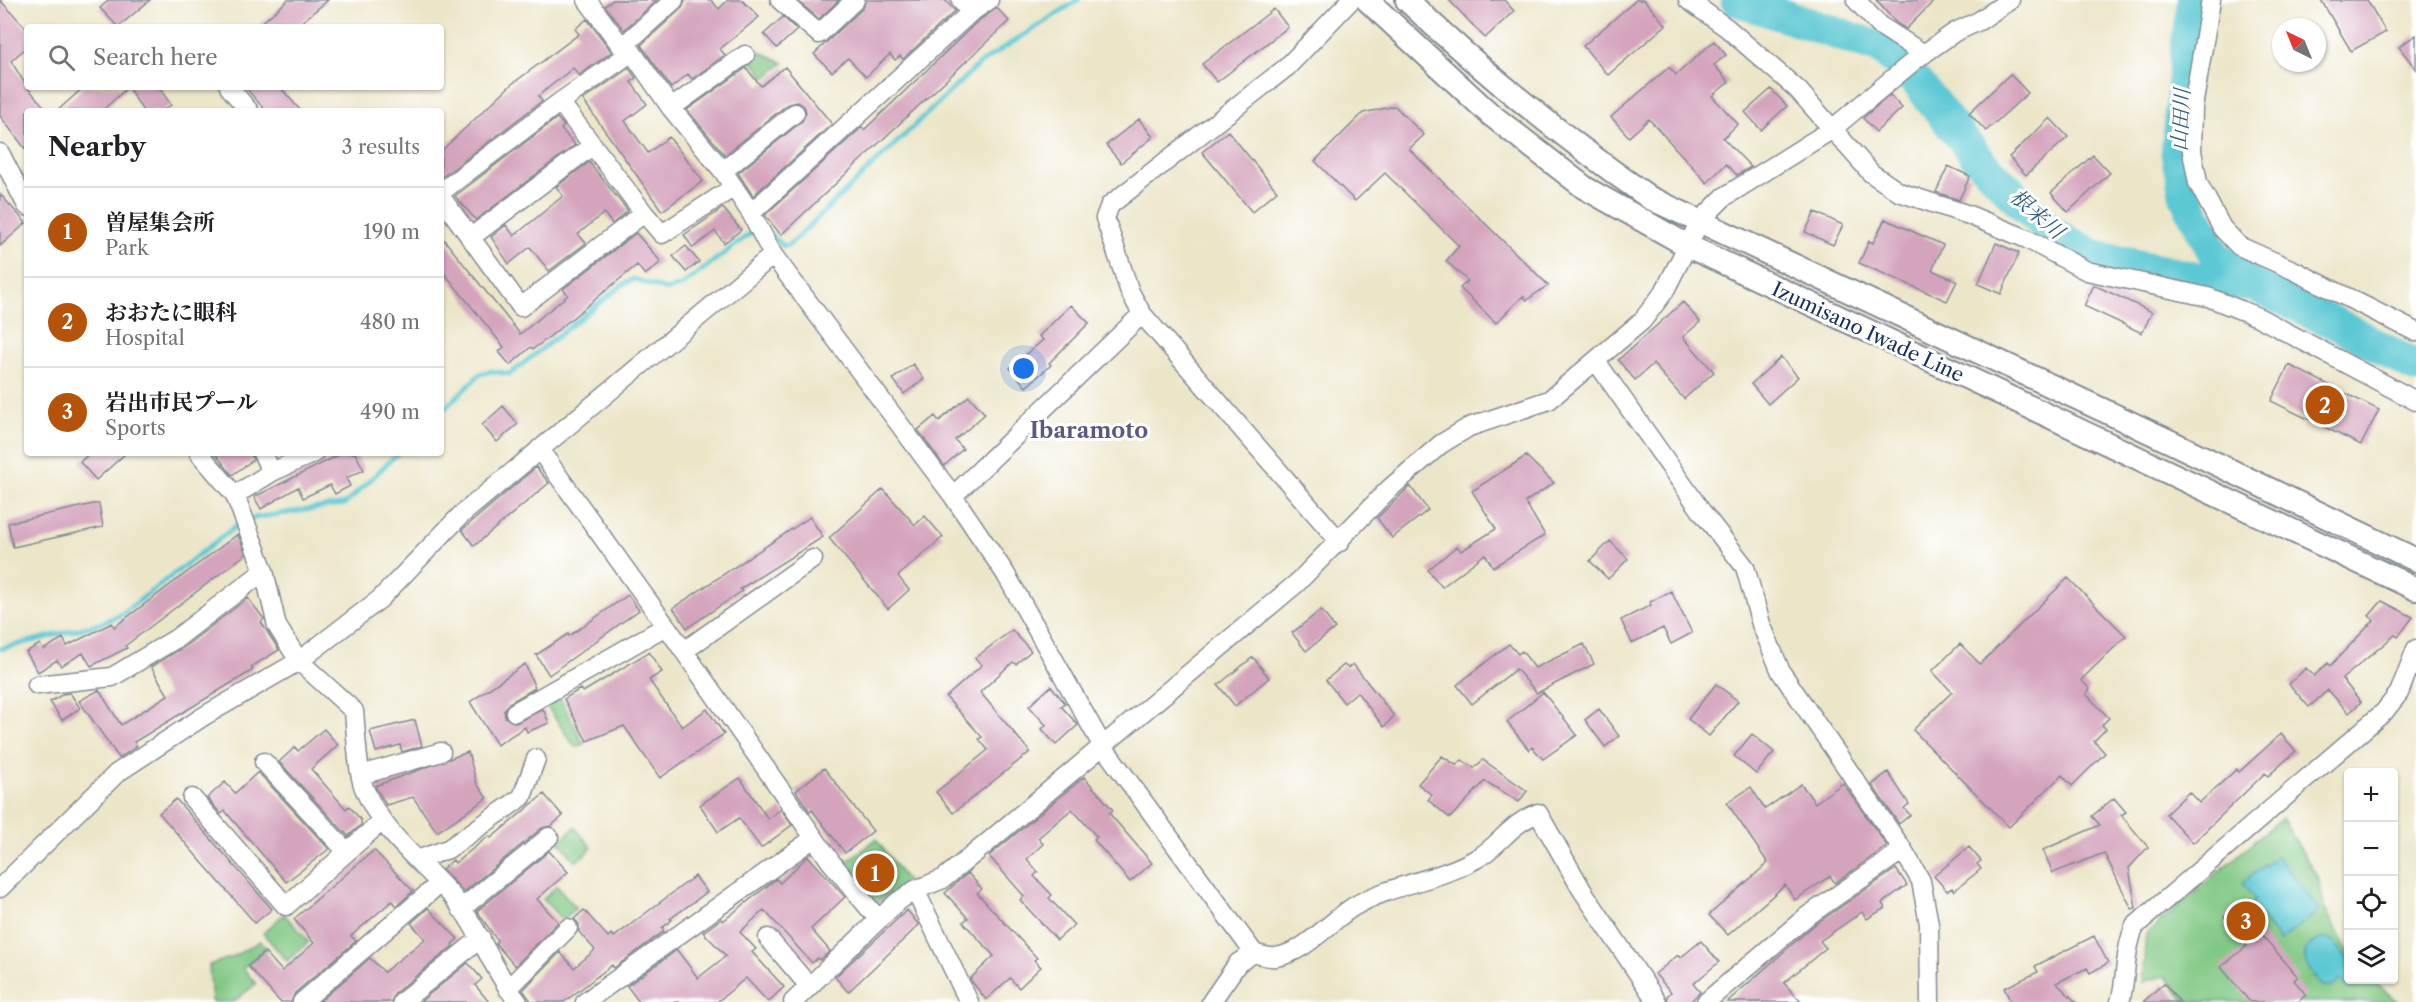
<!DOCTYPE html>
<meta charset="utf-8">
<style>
:root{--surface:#fff;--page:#f6f6f6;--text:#202124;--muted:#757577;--line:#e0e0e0;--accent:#b45309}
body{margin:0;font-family:"Libre Caslon Text","Noto Serif JP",serif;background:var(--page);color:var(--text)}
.controls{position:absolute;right:18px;bottom:18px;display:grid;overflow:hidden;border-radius:6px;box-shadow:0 2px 4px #0004}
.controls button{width:54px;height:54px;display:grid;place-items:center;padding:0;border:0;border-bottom:2px solid var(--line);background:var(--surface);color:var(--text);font:30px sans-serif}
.compass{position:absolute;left:2272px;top:18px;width:54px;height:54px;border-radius:50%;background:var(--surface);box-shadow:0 2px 4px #0004;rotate:317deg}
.you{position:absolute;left:1024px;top:369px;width:21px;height:21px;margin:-15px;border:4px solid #fff;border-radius:50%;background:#1a73e8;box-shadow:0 0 0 9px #1a73e833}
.badge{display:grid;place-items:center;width:39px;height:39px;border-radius:50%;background:var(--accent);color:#fff;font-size:20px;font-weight:700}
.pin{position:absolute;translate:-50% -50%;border:3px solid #fff;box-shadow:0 2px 6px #0006}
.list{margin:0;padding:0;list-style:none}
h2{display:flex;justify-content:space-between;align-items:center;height:78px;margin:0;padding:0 24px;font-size:26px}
h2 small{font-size:20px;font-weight:400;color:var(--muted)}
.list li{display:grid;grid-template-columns:39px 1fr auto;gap:18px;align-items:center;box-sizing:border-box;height:90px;padding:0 24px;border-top:2px solid var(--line)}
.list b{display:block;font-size:22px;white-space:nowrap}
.list p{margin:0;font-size:20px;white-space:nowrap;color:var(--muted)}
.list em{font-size:20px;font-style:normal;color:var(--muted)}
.icon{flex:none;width:33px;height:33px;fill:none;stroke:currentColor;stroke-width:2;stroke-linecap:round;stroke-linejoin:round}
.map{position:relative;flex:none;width:2416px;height:1002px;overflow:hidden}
.search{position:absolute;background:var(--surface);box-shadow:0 2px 4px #0004;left:24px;top:24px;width:420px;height:66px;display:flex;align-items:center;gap:15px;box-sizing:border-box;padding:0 21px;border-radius:6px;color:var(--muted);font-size:22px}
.panel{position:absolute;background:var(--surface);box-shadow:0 2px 4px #0004;left:24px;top:108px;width:420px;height:348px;border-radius:6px}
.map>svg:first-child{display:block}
.green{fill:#81c884;stroke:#4e7c71;stroke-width:1.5}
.water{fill:#5cc8d3;stroke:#3c7c98;stroke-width:1.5}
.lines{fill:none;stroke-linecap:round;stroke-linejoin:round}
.stream{stroke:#5cc8d3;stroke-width:5}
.river{stroke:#5cc8d3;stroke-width:33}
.building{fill:#d4a4bd}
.minor-casing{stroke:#848a94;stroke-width:21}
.major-casing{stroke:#848a94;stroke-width:26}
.minor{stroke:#fff;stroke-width:18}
.major{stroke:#fff;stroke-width:22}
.labels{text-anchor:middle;stroke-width:6;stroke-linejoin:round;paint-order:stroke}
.street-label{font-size:20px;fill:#1b2f5e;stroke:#fff}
.water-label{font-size:21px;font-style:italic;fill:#2e5d81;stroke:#fff}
.quarter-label{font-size:22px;font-weight:bold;fill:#5c587f;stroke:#fff}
</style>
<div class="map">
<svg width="2416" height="1002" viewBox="0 0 2416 1002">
<rect width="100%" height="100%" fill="#fff"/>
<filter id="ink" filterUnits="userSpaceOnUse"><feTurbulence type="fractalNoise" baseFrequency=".0167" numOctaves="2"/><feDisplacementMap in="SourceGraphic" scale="12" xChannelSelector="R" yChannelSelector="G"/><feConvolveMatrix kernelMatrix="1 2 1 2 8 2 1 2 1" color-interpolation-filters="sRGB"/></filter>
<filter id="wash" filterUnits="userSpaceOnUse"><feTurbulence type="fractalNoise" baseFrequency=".008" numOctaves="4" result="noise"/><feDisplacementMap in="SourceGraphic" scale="24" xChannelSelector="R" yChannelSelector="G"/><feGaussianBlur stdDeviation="1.35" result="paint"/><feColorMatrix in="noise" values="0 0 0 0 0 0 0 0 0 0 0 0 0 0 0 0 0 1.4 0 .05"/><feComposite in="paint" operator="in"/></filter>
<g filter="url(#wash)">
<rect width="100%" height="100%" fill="#ece6c9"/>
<path class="green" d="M759 51 784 63 765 78 750 58Z
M560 698 584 744 575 747 546 705Z
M2282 818 2319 880 2325 909 2348 951V980H2372L2398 1002H2186L2165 976 2142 982 2146 934Z
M575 827 592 848 576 862 559 841Z
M876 839 907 881 874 905 843 865Z
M557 886 576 908 562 920 543 899Z
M284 914 309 942 287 961 263 933Z
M260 941 267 949 243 968 256 984 233 1002H212L209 965 233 957Z"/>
<path class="water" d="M2277 856 2320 910 2280 941 2251 904 2255 900 2242 883Z
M2324 938 2334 942 2348 959V980H2362L2357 987H2349L2340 980 2332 986H2323C2306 969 2292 948 2324 938Z"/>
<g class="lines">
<path class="stream" d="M771 235 783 246 789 245 979 64 1078 0
M441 412 480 374 491 371 510 374 622 285 634 279 666 290 681 286 751 233H756
M0 649 99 624 122 614 236 526 254 518 345 504 398 453"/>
<path class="river" d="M1737 0 1883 49 1917 82 1979 160 2052 233 2096 257 2208 281 2255 286 2347 329 2416 367
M2194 0 2187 41 2177 154 2186 198 2215 255 2255 286"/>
</g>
<g id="blocks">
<path class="building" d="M0 0 27 29V47L11 61 27 87 48 111H27V151L0 116Z
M109 0H150L118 27 100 8Z
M288 0H328L296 27H257Z
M613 0H657L624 30 605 6Z
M685 0H711L719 9 728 0H742L759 17 720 49 725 55 692 79 688 74 671 88 641 45 682 8Z
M801 0H839L819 19 799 2Z
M866 0H945L955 11 903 59 900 56 895 60 890 54 866 77 848 58 832 72 814 54 863 8Z
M1449 0H1504L1514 11 1485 38Z
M1636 0H1644L1666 25 1608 75 1583 46Z
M1876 0H1935L1906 29 1896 23Z
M2321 0H2367L2386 32 2351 51Z
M997 8 1009 21 781 235 765 215 862 127 864 130 977 22Z
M1274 9 1288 27 1217 82 1202 64Z
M783 17 797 30 777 48 764 34Z
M587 19 612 52 579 75 573 68 538 96 542 101 441 178V151L512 84 579 34 575 29Z
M2416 35V69L2399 47Z
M1714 41 1726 55 1714 65 1729 82 1712 96 1738 124 1723 138 1751 167 1737 175 1726 164 1707 183 1649 119 1629 137 1611 117 1669 67 1676 75Z
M785 67 832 124 753 196 738 173 802 121 806 112 804 106 798 102 788 104 725 155 687 110 746 68 761 86Z
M629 68 636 78 631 82 647 104 625 121 648 153 669 137 703 181 662 211 583 100Z
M2010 74 2028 93 1986 131 1969 113Z
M84 87H159L171 105 162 111H143L128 87 102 111H57Z
M245 87H280L301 111H266Z
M1771 89 1787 106 1761 130 1745 112Z
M1890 95 1902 108 1876 132 1863 118Z
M1395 106 1424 135 1409 149 1548 285 1527 300 1523 296 1496 323 1460 288 1468 281 1446 261 1459 246 1385 173 1355 201 1315 161 1363 113Z
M557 118 564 126 561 129 575 145 476 220 455 196Z
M2050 118 2068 137 2026 175 2009 157Z
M1139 119 1153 137 1121 163 1106 145Z
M1228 131 1277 191 1252 212 1202 152Z
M2093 155 2110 173 2068 212 2051 193Z
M589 162 628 211 612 224 604 213 578 234 586 243 549 271 530 247 509 264 491 237 506 225 514 236 563 196 556 187Z
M1948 166 1970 176 1959 200 1936 192Z
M0 194 26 223 0 246Z
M723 208 741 230 724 243 715 231 693 248 684 235Z
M1815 212 1843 225 1833 245 1805 232Z
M1885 219 1943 245 1932 270 1957 281 1947 301 1859 263 1869 241 1873 243Z
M636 233 661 262 645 275 637 265 548 338 533 349 531 347 510 365 499 352 504 347 441 269V236L520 334 568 295 563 289Z
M1996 243 2019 253 2001 294 1978 284Z
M686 246 699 262 686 272 673 256Z
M2094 285 2152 312 2142 333 2084 306Z
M1683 302 1700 322 1683 337 1714 372 1684 399 1653 364 1635 380 1618 360Z
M1071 305 1089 323 1049 363 1051 365 1026 387 1010 368 1043 340 1039 336Z
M1781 357 1798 377 1768 404 1751 384Z
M913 364 924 379 904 394 893 379Z
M2289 365 2379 410 2361 445 2271 401Z
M969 396 985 414 955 440 963 449 944 466 918 430 935 416 939 421Z
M503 406 518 424 497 442 482 425Z
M90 453H126L96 480 80 462Z
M215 453H251L253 460 232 475Z
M343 453H355L364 470 346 478 350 486 335 494 330 485 303 498 298 487 261 509 254 497Z
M1526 456 1554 483 1525 502 1545 535 1493 567 1485 554 1442 587 1428 570 1457 546 1461 551 1496 529 1472 491Z
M536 467 549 483 474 546 462 530Z
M1410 486 1428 510 1392 538 1377 518Z
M883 489 915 525 925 516 943 537 898 576 909 590 888 609 829 538Z
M93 504H99L103 527 13 547 8 523Z
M810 517 823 537 740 589 742 591 687 628 673 608Z
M238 534 246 554 125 646 127 648 91 666 83 653 61 666 57 660 38 672 26 652 40 644 43 650 63 638 67 646 112 623 114 627Z
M1610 541 1628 559 1608 579 1590 561Z
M2068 578 2126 636 2081 680 2090 689 2086 694 2109 718 2102 725 2106 729 2094 741 2105 753 2072 786 2062 775 2009 827 1913 730 1952 692 1932 671 1960 644 1980 664Z
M1671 591 1692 633 1671 644 1663 628 1632 643 1621 620 1651 605 1650 602Z
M628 595 639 610 549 675 536 655 568 634 569 636Z
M248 598 264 619 261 622 279 650 251 667 253 670 134 742 137 746 119 758 79 701 99 690 121 725 168 695 151 667 184 647Z
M2382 601 2413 617 2398 637 2395 635 2342 679 2361 702 2349 713 2328 690 2309 707 2289 684 2306 668 2314 676 2328 663 2330 666 2374 620 2369 616Z
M1321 610 1335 628 1306 651 1292 633Z
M1012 630 1031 651 1016 664 1013 662 980 692 1030 752 953 813 936 792 988 750 979 739 982 737 946 697 982 665 975 658Z
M1509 644 1518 654 1522 651 1535 668 1584 644 1594 664 1537 693 1516 669 1472 704 1457 685Z
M649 652 662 672 649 680 682 727 707 709 724 734 660 778 624 726 587 741 564 699 580 689 583 692Z
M1253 657 1269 678 1235 706 1218 685Z
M525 664 535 688 509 703 504 711 505 717 516 723 543 709 549 723 527 732 525 727 497 745 470 702Z
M1353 664 1394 716 1384 727 1357 692 1344 703 1326 680 1344 665 1348 668Z
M1716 684 1738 701 1709 736 1688 719Z
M1051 686 1065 703 1061 706 1078 725 1056 745 1042 729 1046 725 1029 706Z
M1543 692 1577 735 1543 759 1532 747 1529 750 1507 722Z
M70 693 80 708 62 720 50 702 63 694Z
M1599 709 1619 736 1605 747 1585 720Z
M415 720 422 746 402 752 400 745 376 752 370 731Z
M324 729 338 745 311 769 346 809 349 806 361 820V825L348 836 279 762 295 747 298 751Z
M1752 734 1774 752 1756 774 1734 756Z
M2281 734 2296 751 2268 776 2265 773 2193 843 2166 814 2189 792 2199 803 2237 769 2239 772Z
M468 752 477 784 487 798 437 832 413 797 386 805 375 786Z
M1442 756 1456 765 1462 760 1474 768 1483 760 1527 791 1519 802 1485 781 1450 818 1428 800 1432 795 1418 784Z
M824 768 873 831 845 853 812 810 810 812 796 791Z
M258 772 329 849 286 882 225 811 221 814 207 798 225 782 235 793Z
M1888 772 1909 804 1904 808 1910 815 1899 824 1872 785Z
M1084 777 1113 810 1109 813 1152 863 1130 882 1094 840 1097 837 1072 809 1038 838 1043 844 1027 859 1038 872 1034 876 1052 895 1049 898 1074 925 1057 940 1020 900 1024 896 989 856Z
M740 778 768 819 781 809 792 825 761 848 739 818 718 832 700 805Z
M1843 783 1887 846 1835 883 1830 876 1795 900 1785 885 1728 935 1709 915 1768 863 1727 803 1751 787 1765 809 1801 784 1815 803Z
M544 794 563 816 551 826 542 828 464 892 442 869 453 860 455 863 489 836 491 838Z
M2114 798 2126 812 2121 815 2148 847 2129 868 2136 908 2132 909 2104 853 2053 873 2043 850 2100 825 2092 816Z
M176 799 272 909 255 923 159 813Z
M1969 847 1981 861 1977 864 1981 869 1954 891 1952 888 1947 891 1934 876Z
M374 850 413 891 397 906 392 901 351 936 356 941 295 993 291 1002H280L248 966 265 952 282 971 314 943 294 919Z
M549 851 568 872 537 899 558 922 515 966 496 944 497 940 477 911Z
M808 856 845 897 811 929 830 951 820 960 818 958 812 963 764 910 740 932 756 949 752 952 784 987 768 1002 746 978 717 1002H639L627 986 677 950 698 978 726 956 703 932 721 919 723 921 776 879 780 883Z
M1896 869 1907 885 1882 903 1885 908 1867 919 1862 912 1820 941 1826 948 1784 983 1801 1002H1727L1813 926Z
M968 873 982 889 977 893 1037 958 1034 960 1041 967 1019 988 1010 978 986 1000 970 979 994 956 963 922 968 918 945 893Z
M695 876 707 892 670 919 672 920 662 928 664 931 614 968 612 965 564 1002H532L528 997 523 990 560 952 574 968 595 950 579 932V924L574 919 584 910 608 937 611 934 614 937Z
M2237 906 2298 977 2294 980 2306 995 2298 1002H2250L2221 967 2247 946 2224 917Z
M428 908 458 939 452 944 453 946 395 993 391 1002H319L370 958 384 972 425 939 411 923Z
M907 910 919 925 848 992 835 977Z
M2094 936 2108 963 2090 973 2087 968 2056 983 2076 1002H2011L2004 988 2038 972 2035 966Z
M1701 941 1719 962 1693 984 1700 992 1690 1002H1668L1667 996 1671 992 1655 974 1678 955 1680 958Z
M468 963 482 979 475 985 489 1002H420Z
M2164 983 2180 1002H2143Z"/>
</g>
</g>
<g filter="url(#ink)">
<use href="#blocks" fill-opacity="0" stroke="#848a94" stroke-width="1.5"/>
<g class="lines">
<defs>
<path id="minor" d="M587 0 622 47 632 52 671 108 723 171 751 213 773 255 953 496 1005 573 1102 745 1254 953
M780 0 819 34 855 0
M1688 0 1727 28 1798 90 1871 173 1899 192 1969 215 2027 239 2087 271 2208 297 2258 317 2416 401
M1856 0 1879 25 1924 54
M2211 0 2193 107 2192 151 2198 183 2222 228 2239 246 2293 270 2416 332
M970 13 989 0
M622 47 674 0
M229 87 249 111
M671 108 745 55
M0 153 27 206
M723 171 795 113
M441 192 560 102 632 52
M441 197 521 307 644 213 560 102
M644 213 662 234 734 187
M751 213 970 13 961 0
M470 238 593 145
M1596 361 1702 512 1745 567 1761 624 1781 672 1903 850 1921 881 1929 924 1930 1002
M539 449 674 637 831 862 878 919
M199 453 235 495 264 571 277 626 299 661 354 711C356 731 357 771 364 788 381 832 423 863 453 897 480 929 492 970 518 1002
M262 453 272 472 314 453
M235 495 272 472
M953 496 1142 314
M1340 542 1142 314 1130 292 1105 218 1110 205 1287 67 1351 0
M684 651 813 559
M37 685 112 677 177 638 264 571
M515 712 666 626
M264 762 347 852
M361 775 441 752
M192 798 286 906 382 821
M417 860 448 849 522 797 536 759
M0 888 117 773 204 716 299 661 380 599 461 515 773 255
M915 890 969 1002
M461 909 549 837
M768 938 809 986
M508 989 568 928
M302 1002 439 884
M402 1002 481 938
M585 1002 814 838
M793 1002 897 902 915 890 943 879 975 853 1297 583 1389 489 1441 444 1469 427 1549 400 1642 321 1664 292 1700 221 1724 197 1831 130 1915 60 1955 32 1979 21 2010 0
M1211 1002 1238 963 1254 953C1261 955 1269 958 1276 957 1306 952 1328 923 1353 907 1391 884 1437 881 1476 859 1500 846 1508 825 1538 813L1582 890 1657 1002
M1706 1002 1806 917 1903 850
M2120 1002C2127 977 2124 950 2135 926L2384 712 2399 693 2416 649"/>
<path id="major" d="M1367 0 1490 114 1585 188 1688 246 2416 589
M1407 0C1483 73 1564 138 1650 198L2169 441 2416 560"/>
</defs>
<use href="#minor" class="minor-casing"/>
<use href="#major" class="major-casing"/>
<use href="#minor" class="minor"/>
<use href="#major" class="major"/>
</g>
</g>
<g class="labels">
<g class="street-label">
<text transform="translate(1868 332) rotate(25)" y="7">Izumisano Iwade Line</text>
</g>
<g class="water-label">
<text transform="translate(2181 120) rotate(-87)" y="7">山田川</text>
<text transform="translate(2037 214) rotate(41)" y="7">根来川</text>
</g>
<g class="quarter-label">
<text x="1089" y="438">Ibaramoto</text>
</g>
</g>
</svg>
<div class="controls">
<button>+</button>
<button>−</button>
<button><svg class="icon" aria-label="locate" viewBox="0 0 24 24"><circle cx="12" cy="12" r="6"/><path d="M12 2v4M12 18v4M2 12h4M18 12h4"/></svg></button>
<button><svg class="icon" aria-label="layers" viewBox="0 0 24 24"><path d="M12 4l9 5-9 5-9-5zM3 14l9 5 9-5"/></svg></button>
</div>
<svg class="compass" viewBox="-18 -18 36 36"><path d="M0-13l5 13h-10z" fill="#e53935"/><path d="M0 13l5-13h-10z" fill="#757577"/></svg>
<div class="you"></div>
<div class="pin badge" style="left:875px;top:873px">1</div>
<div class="pin badge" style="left:2325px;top:405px">2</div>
<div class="pin badge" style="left:2246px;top:921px">3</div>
<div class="search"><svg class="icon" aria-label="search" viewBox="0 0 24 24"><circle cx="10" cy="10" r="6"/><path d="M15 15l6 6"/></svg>Search here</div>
<section class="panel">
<h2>Nearby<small>3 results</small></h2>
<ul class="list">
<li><span class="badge">1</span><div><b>曽屋集会所</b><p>Park</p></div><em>190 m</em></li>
<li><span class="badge">2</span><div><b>おおたに眼科</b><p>Hospital</p></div><em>480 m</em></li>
<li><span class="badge">3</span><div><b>岩出市民プール</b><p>Sports</p></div><em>490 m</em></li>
</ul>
</section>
</div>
